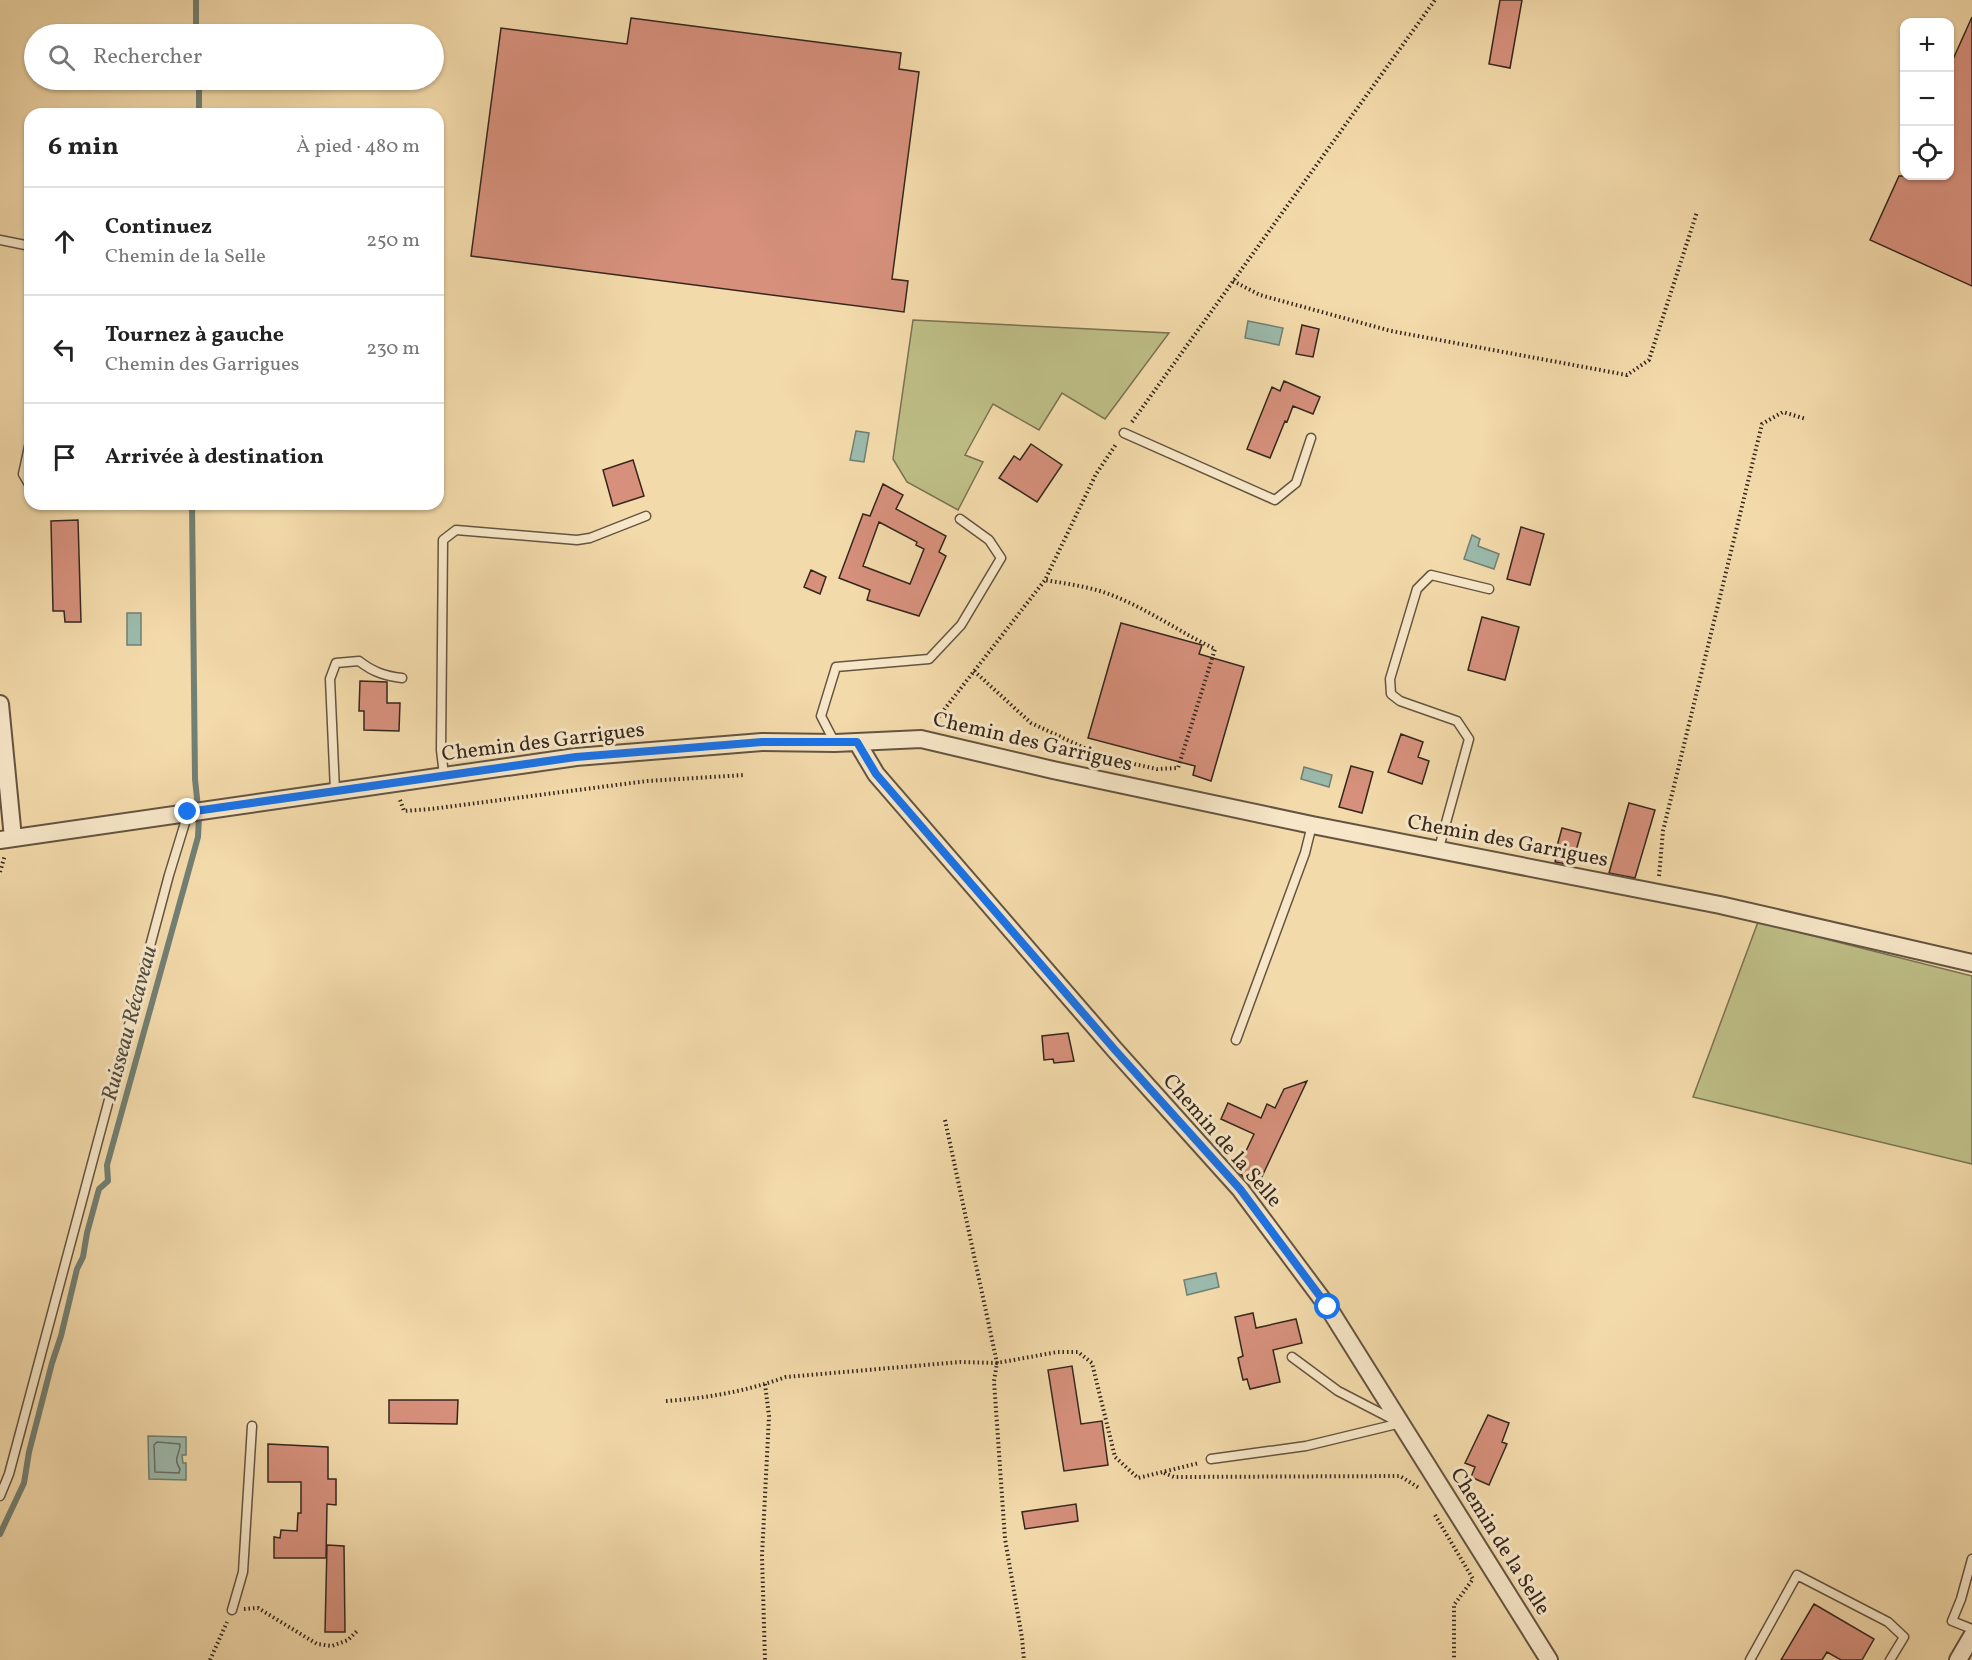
<!DOCTYPE html>
<html lang="fr">
<meta charset="utf-8">
<style>
:root{--surface:#fff;--page:#f2f2f2;--text:#222;--muted:#767676;--line:#e0e0e0}
body{margin:0;font-family:Vollkorn,serif;background:var(--page);color:var(--text)}
.controls{position:absolute;right:18px;top:18px;display:grid;overflow:hidden;border-radius:12px;box-shadow:0 2px 4px #0004}
.controls button{width:54px;height:54px;display:grid;place-items:center;padding:0;border:0;border-bottom:2px solid var(--line);background:var(--surface);color:var(--text);font:30px sans-serif}
.stop{position:absolute;width:18px;height:18px;margin:-14px;border:4px solid #1a73e8;border-radius:50%;background:#fff}
.stop.end{background:#1a73e8;border-color:#fff;box-shadow:0 2px 6px #0008}
.list{margin:0;padding:0;list-style:none}
h2{display:flex;justify-content:space-between;align-items:center;height:78px;margin:0;padding:0 24px;font-size:26px}
h2 small{font-size:20px;font-weight:400;color:var(--muted)}
.list li{display:grid;grid-template-columns:39px 1fr auto;gap:18px;align-items:center;box-sizing:border-box;height:108px;padding:0 24px;border-top:2px solid var(--line)}
.list b{display:block;font-size:22px;white-space:nowrap}
.list p{margin:0;font-size:20px;white-space:nowrap;color:var(--muted)}
.list em{font-size:20px;font-style:normal;color:var(--muted)}
.icon{flex:none;width:33px;height:33px;fill:none;stroke:currentColor;stroke-width:2;stroke-linecap:round;stroke-linejoin:round}
.map{position:relative;flex:none;width:1972px;height:1660px;overflow:hidden}
.search{position:absolute;background:var(--surface);box-shadow:0 2px 4px #0004;left:24px;top:24px;width:420px;height:66px;display:flex;align-items:center;gap:15px;box-sizing:border-box;padding:0 21px;border-radius:33px;color:var(--muted);font-size:22px}
.panel{position:absolute;background:var(--surface);box-shadow:0 2px 4px #0004;left:24px;top:108px;width:420px;height:402px;border-radius:18px}
.map>svg:first-child{display:block}
.green{fill:#bebe86;stroke:#7a7252;stroke-width:1.5}
.water{fill:#9bbaac;stroke:#727f73;stroke-width:1.5}
.lines{fill:none;stroke-linecap:round;stroke-linejoin:round}
.shore{stroke:#687065;stroke-width:1.5}
.stream{stroke:#727f73;stroke-width:6}
.building{fill:#d6907c;stroke:#35271e;stroke-width:1.5;fill-rule:evenodd}
.service-casing{stroke:#645441;stroke-width:11}
.minor-casing{stroke:#645441;stroke-width:20}
.path{stroke:#35271e;stroke-width:4;stroke-dasharray:1.5 3;stroke-linecap:butt}
.service{stroke:#f7e7c8;stroke-width:8}
.minor{stroke:#f7e7c8;stroke-width:16}
.route{stroke:#1a73e8;stroke-width:8}
.labels{text-anchor:middle;stroke-width:6;stroke-linejoin:round;paint-order:stroke}
.street-label{font-size:21px;fill:#35271e;stroke:#f7e7c8}
.water-label{font-size:22px;font-style:italic;fill:#4e4c42;stroke:#f7e7c8}
</style>
<div class="map">
<svg width="1972" height="1660" viewBox="0 0 1972 1660">
<rect width="100%" height="100%" fill="#f3daaa"/>
<filter id="stains"><feTurbulence type="fractalNoise" baseFrequency=".00333" numOctaves="4"/><feColorMatrix values="0 0 0 0 .2 0 0 0 0 .09 0 0 0 0 .02 0 0 0 .5 -.17"/></filter>
<radialGradient id="worn" r=".72"><stop offset=".6" stop-color="#630" stop-opacity="0"/><stop offset="1" stop-color="#630" stop-opacity=".3"/></radialGradient>
<path class="green" d="M913 320 1169 333 1105 419 1062 393 1039 430 993 404 965 455 983 462 958 510 907 482 893 459Z
M1758 922 1972 976V1164L1693 1097Z"/>
<path class="water" d="M1248 321 1283 328 1279 345 1245 338Z
M856 431 869 433 864 462 850 460Z
M1472 535 1480 539 1478 546 1499 554 1494 569 1464 559Z
M127 613H141V645H127Z
M1304 767 1332 775 1329 787 1301 779Z
M1216 1273 1219 1287 1187 1295 1184 1280Z
M148 1436 186 1437V1455H182L183 1463H186V1480L149 1479Z"/>
<g class="lines">
<path class="shore" d="M157 1442 180 1444C181 1454 172 1457 180 1469L179 1473 155 1472 154 1445Z"/>
<path class="stream" d="M196 34V0
M199 80V114
M0 1534 24 1483 29 1452 52 1363 61 1336 77 1269 83 1257 87 1233 99 1189 108 1181 107 1165 198 837 199 817 195 779 192 504"/>
</g>
<path class="building" d="M1500 0H1522L1510 68 1489 64Z
M1972 17V286L1870 240 1899 176H1950V66Z
M631 18 901 53 899 69 919 72 892 279 908 281 904 312 471 256 501 28 627 44Z
M1302 325 1319 329 1313 357 1296 354Z
M1284 381 1320 397 1313 414 1293 406 1287 422 1285 421 1270 458 1247 449 1272 387 1280 391Z
M1031 444 1062 465 1037 502 999 478 1014 456 1020 460Z
M633 460 644 496 613 506 603 470Z
M883 484 903 495 896 509 946 536 939 552 946 556 919 616 867 600 870 590 839 578 863 514 870 516ZM879 522 917 542 916 545 924 549 910 584 863 566Z
M78 520 81 622H65L64 611H53L51 521Z
M1521 527 1544 534 1530 585 1507 579Z
M811 570 826 577 820 594 804 587Z
M1482 617 1519 627 1505 680 1468 670Z
M1121 623 1202 645 1199 654 1244 667 1211 781 1193 775 1195 766 1088 738Z
M360 681 387 682V703H400L399 731 364 730V711H359Z
M1401 734 1423 742 1418 757 1429 761 1422 784 1388 772Z
M1351 766 1373 772 1362 813 1339 807Z
M1629 803 1655 810 1635 878 1609 873Z
M1562 828 1581 833 1572 865 1555 862 1556 858 1554 857Z
M1068 1033 1074 1061 1054 1063 1053 1059 1044 1060 1042 1036Z
M1307 1081 1258 1185 1246 1180 1237 1170 1254 1134 1221 1119 1228 1103 1261 1118 1267 1104 1275 1108 1284 1089Z
M1253 1313 1256 1328 1296 1319 1302 1343 1273 1350 1280 1382 1250 1389 1247 1379 1243 1380 1238 1358 1243 1356 1235 1317Z
M1072 1366 1081 1424 1102 1421 1108 1465 1064 1471 1048 1370Z
M389 1400H458L457 1424 389 1423Z
M1488 1415 1509 1423 1502 1442 1507 1444 1489 1485 1471 1477 1475 1467 1465 1463Z
M268 1444 328 1447V1479H336V1505L327 1504 326 1558H274V1537L280 1538 281 1530 297 1531 298 1513H301V1482H268Z
M1076 1504 1078 1521 1025 1529 1022 1512Z
M327 1545 344 1546 345 1632H325Z
M1814 1604 1874 1639 1862 1660H1841L1827 1652 1822 1660H1781Z"/>
<g class="lines">
<defs>
<path id="service" d="M0 240 30 246
M1124 433 1275 500 1296 483 1311 438
M30 442 23 474 30 486
M835 743 821 716 836 667 929 659 961 625 1001 558 989 540 960 519
M444 775 441 750 443 540 456 530 577 540 590 538 646 516
M335 791 330 679 336 663 359 661C373 672 385 676 402 678
M1439 848 1469 739 1457 721 1400 701 1391 694 1390 679 1417 589 1431 575 1489 589
M1236 1040 1305 853 1312 825
M1292 1357 1338 1391 1396 1421
M1211 1459 1306 1446 1401 1423
M0 1496 9 1474 169 875 188 813
M1972 1559 1961 1599 1952 1621 1972 1629
M232 1610 243 1572 252 1426
M1750 1660 1797 1575 1888 1622 1904 1637 1890 1660"/>
<path id="minor" d="M0 704 13 838
M857 742 876 774 1115 1050 1240 1189 1328 1307 1549 1660
M0 840 576 757 762 742 835 743 921 739 1053 770 1312 825 1720 905 1972 963
M1958 1660 1972 1636"/>
</defs>
<use href="#service" class="service-casing"/>
<use href="#minor" class="minor-casing"/>
<path class="path" d="M1233 281 1260 295 1391 331 1627 375 1649 360 1697 212
M1132 422 1435 0
M974 671 1031 723 1106 758 1157 769 1178 768 1215 649C1177 631 1141 604 1100 591 1083 586 1063 583 1045 580
M933 724 1045 580 1096 474 1117 443
M400 800 404 811 431 809 647 781 744 775
M0 872 5 855
M1659 876 1663 831 1762 424 1783 412 1806 419
M945 1120 997 1363 1057 1352H1078L1092 1363 1115 1457 1138 1478 1199 1463
M765 1384 769 1416 762 1556 765 1660
M666 1401C709 1398 746 1391 786 1377L960 1362 997 1363 994 1381 1005 1539 1022 1638 1024 1660
M1164 1473 1174 1477 1400 1476 1419 1488
M1435 1515 1473 1579 1454 1605V1660
M244 1609 258 1608 317 1644 332 1646 348 1640 358 1630
M210 1660 227 1622"/>
<use href="#service" class="service"/>
<use href="#minor" class="minor"/>
</g>
<g class="lines">
<path class="route" d="M188 812 576 757 762 742H857L876 774 1115 1050 1240 1189 1328 1307"/>
</g>
<g class="labels">
<g class="street-label">
<text transform="translate(543 741) rotate(-7)" y="7">Chemin des Garrigues</text>
<text transform="translate(1033 741) rotate(13)" y="7">Chemin des Garrigues</text>
<text transform="translate(1508 840) rotate(11)" y="7">Chemin des Garrigues</text>
<text transform="translate(1223 1140) rotate(49)" y="7">Chemin de la Selle</text>
<text transform="translate(1501 1541) rotate(58)" y="7">Chemin de la Selle</text>
</g>
<g class="water-label">
<text transform="translate(128 1023) rotate(-75)" y="8">Ruisseau Récaveau</text>
</g>
</g>
<rect width="100%" height="100%" filter="url(#stains)"/>
<rect width="100%" height="100%" fill="url(#worn)"/>
</svg>
<div class="controls">
<button>+</button>
<button>−</button>
<button><svg class="icon" aria-label="locate" viewBox="0 0 24 24"><circle cx="12" cy="12" r="6"/><path d="M12 2v4M12 18v4M2 12h4M18 12h4"/></svg></button>
</div>
<div class="stop" style="left:1328px;top:1307px"></div>
<div class="stop end" style="left:188px;top:812px"></div>
<div class="search"><svg class="icon" aria-label="search" viewBox="0 0 24 24"><circle cx="10" cy="10" r="6"/><path d="M15 15l6 6"/></svg>Rechercher</div>
<section class="panel">
<h2>6 min<small>À pied · 480 m</small></h2>
<ul class="list">
<li><svg class="icon" aria-label="ahead" viewBox="0 0 24 24"><path d="M12 20V5M6 11l6-6 6 6"/></svg><div><b>Continuez</b><p>Chemin de la Selle</p></div><em>250 m</em></li>
<li><svg class="icon" aria-label="left" viewBox="0 0 24 24"><path d="M17 20v-9H6M10 6l-5 5 5 5"/></svg><div><b>Tournez à gauche</b><p>Chemin des Garrigues</p></div><em>230 m</em></li>
<li><svg class="icon" aria-label="arrive" viewBox="0 0 24 24"><path d="M6 21V4h12l-3 4 3 4H6"/></svg><div><b>Arrivée à destination</b></div></li>
</ul>
</section>
</div>
